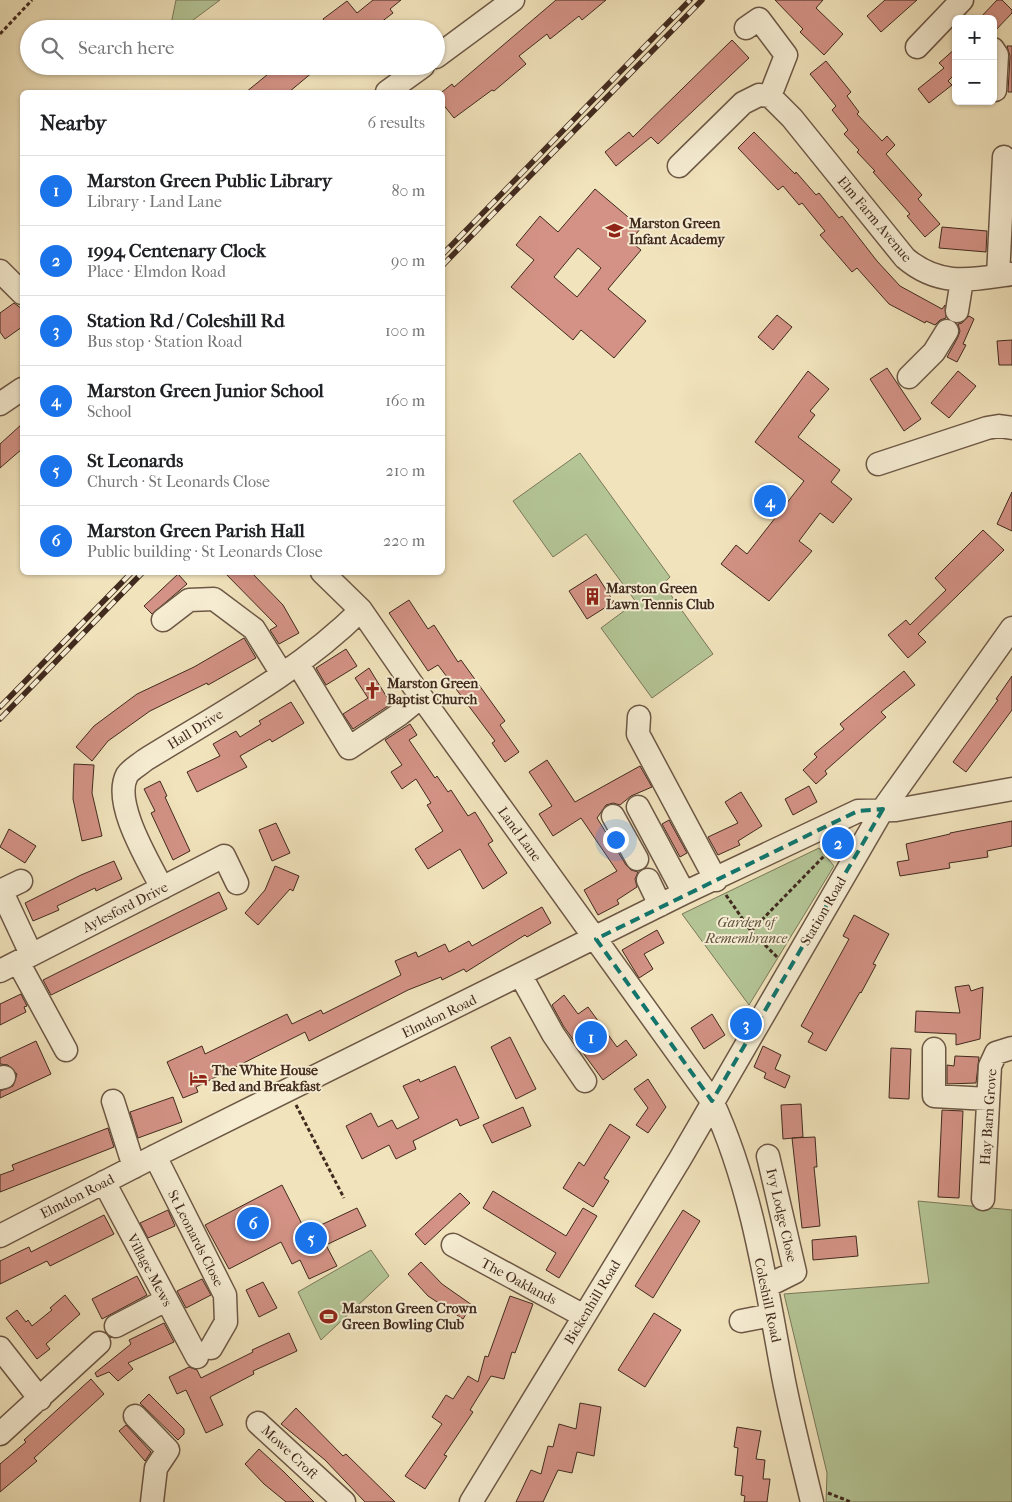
<!DOCTYPE html>
<meta charset="utf-8">
<style>
:root{--surface:#fff;--page:#f6f6f6;--text:#202124;--muted:#757577;--line:#e0e0e0;--accent:#1a73e8}
body{margin:0;font-family:"IM FELL French Canon",serif;background:var(--page);color:var(--text)}
.controls{position:absolute;right:15px;top:15px;display:grid;overflow:hidden;border-radius:8px;box-shadow:0 1px 4px #0004}
.controls button{width:45px;height:45px;display:grid;place-items:center;padding:0;border:0;border-bottom:1px solid var(--line);background:var(--surface);color:var(--text);font:25px sans-serif}
.you{position:absolute;left:615px;top:839px;width:18px;height:18px;margin:-12px;border:4px solid #fff;border-radius:50%;background:#1a73e8;box-shadow:0 0 0 8px #1a73e833}
.badge{display:grid;place-items:center;width:32px;height:32px;border-radius:50%;background:var(--accent);color:#fff;font-size:16px;font-weight:700}
.pin{position:absolute;translate:-50% -50%;border:2px solid #fff;box-shadow:0 1px 5px #0006}
.list{margin:0;padding:0;list-style:none}
h2{display:flex;justify-content:space-between;align-items:center;height:65px;margin:0;padding:0 20px;font-size:21px}
h2 small{font-size:16px;font-weight:400;color:var(--muted)}
.list li{display:grid;grid-template-columns:32px 1fr auto;gap:15px;align-items:center;box-sizing:border-box;height:70px;padding:0 20px;border-top:1px solid var(--line)}
.list b{display:block;font-size:19px;white-space:nowrap}
.list p{margin:0;font-size:16px;white-space:nowrap;color:var(--muted)}
.list em{font-size:16px;font-style:normal;color:var(--muted)}
.icon{flex:none;width:28px;height:28px;fill:none;stroke:currentColor;stroke-width:2;stroke-linecap:round;stroke-linejoin:round}
.map{position:relative;flex:none;width:1012px;height:1502px;overflow:hidden}
.search{position:absolute;background:var(--surface);box-shadow:0 1px 4px #0004;left:20px;top:20px;width:425px;height:55px;display:flex;align-items:center;gap:12px;box-sizing:border-box;padding:0 18px;border-radius:28px;color:var(--muted);font-size:19px}
.panel{position:absolute;background:var(--surface);box-shadow:0 1px 4px #0004;left:20px;top:90px;width:425px;height:485px;border-radius:8px}
.map>svg:first-child{display:block}
.green{fill:#b4c596;stroke:#7a785a}
.building{fill:#d39285;stroke:#412a1e;fill-rule:evenodd}
.lines{fill:none;stroke-linecap:round;stroke-linejoin:round}
.minor-casing{stroke:#6d5846;stroke-width:25}
.path{stroke:#412a1e;stroke-width:3;stroke-dasharray:4 2.5;stroke-linecap:butt}
.minor{stroke:#f6edd3;stroke-width:22}
.rail-casing{stroke:#412a1e;stroke-width:5.5}
.rail{stroke:#f6edd3;stroke-width:4;stroke-dasharray:11;stroke-linecap:butt}
.marked{fill:none;stroke:#0f766e;stroke-width:4;stroke-dasharray:10 6;stroke-linejoin:round}
.labels{text-anchor:middle;stroke-width:4;stroke-linejoin:round;paint-order:stroke}
.street-label{font-size:14px;fill:#412a1e;stroke:#f6edd3}
.poi-label{font-size:14px;font-weight:bold;fill:#412a1e;stroke:#f6edd3;text-anchor:start}
.park-label{font-size:14px;font-style:italic;fill:#5e513c;stroke:#f6edd3}
</style>
<div class="map">
<svg width="1012" height="1502" viewBox="0 0 1012 1502">
<rect width="100%" height="100%" fill="#f1e3bc"/>
<filter id="stains"><feTurbulence type="fractalNoise" baseFrequency=".004" numOctaves="4"/><feColorMatrix values="0 0 0 0 .2 0 0 0 0 .09 0 0 0 0 .02 0 0 0 .5 -.17"/></filter>
<radialGradient id="worn" r=".72"><stop offset=".6" stop-color="#630" stop-opacity="0"/><stop offset="1" stop-color="#630" stop-opacity=".3"/></radialGradient>
<path class="green" d="M176 0H220L181 29H170Z
M580 453 670 577 663 584 713 654 652 698 601 628 636 602 586 534 553 557 513 501Z
M849 835 836 858 823 843Z
M819 848 834 866 749 1005 682 914Z
M918 1201 1012 1210V1502H826L827 1473 784 1294 929 1283Z
M371 1250 389 1276 321 1340 298 1292Z"/>
<path class="building" d="M373 0H401L390 9 393 13 372 29H331L323 19 347 1 357 13Z
M556 0H606L582 20 579 16 550 39 547 34 519 56 526 64 494 91 492 90 454 118 442 103V92L452 84 454 87Z
M775 0H823L816 8 843 34 824 55 800 32 803 29Z
M885 0H917L881 32 867 16Z
M997 0H1002L1012 10V13L993 33V19H979Z
M732 40 749 58 658 144 651 137 616 166 605 152 629 132 633 137Z
M1007 46H1012V92H1008L1010 56Z
M956 48V81L952 77 948 81 952 85 929 103 918 89 944 68 939 63Z
M826 61 851 92 847 96 859 112 857 114 882 141 887 136 895 145 886 154 922 195 918 199 940 224 925 237 907 216 910 214 873 172 875 171 857 152 859 150 844 134 848 130 832 110 836 106 810 74Z
M278 66H320L289 92H246Z
M754 132 795 174 796 172 816 195 819 193 839 218 842 216 877 261 900 286 942 309 945 305 946 318 940 320 935 325 926 321 925 323 889 304 857 268 852 272 820 235 825 231 802 203 799 205 783 186 778 190 738 148Z
M595 189 641 228 630 241 641 250 608 289 646 321 614 358 581 330 573 340 511 287 534 260 516 245 540 216 558 232ZM578 248 601 268 577 297 554 277Z
M942 227 987 231 986 252 939 248Z
M14 303 22 309V327L5 339 0 332V313Z
M777 315 792 327 773 350 758 337Z
M969 316 974 319 963 344 966 345 957 362 947 357 958 337 960 331 958 324 962 323Z
M1012 340V365H999L997 341Z
M887 368 921 419 904 431 870 379Z
M808 371 829 389 810 411 815 415 798 437 840 470 831 482 852 499 833 523 820 513 799 541 812 551 769 601 721 564 736 545 747 554 804 481 755 442Z
M958 371 976 386 949 418 931 403Z
M22 424V449L0 468V444Z
M1012 492V531L997 524Z
M983 530 1004 550 918 634 926 642 908 658 888 635 906 620 910 625 946 590 935 578Z
M224 572H251L283 605 299 633 279 644 270 630 277 626Z
M178 574 187 584 152 614 144 606Z
M596 574 614 602 587 619 569 591Z
M409 600 428 629 434 625 458 662 461 660 505 721 500 725 519 752 505 762 492 743 495 741 438 665 428 671 389 613Z
M244 638 256 658 208 685 207 683 150 711 108 741 92 761 76 747 94 726 137 694 194 667Z
M346 649 357 666 326 685 316 668Z
M369 668 391 704 353 729 343 714 368 698 355 678Z
M904 671 915 685 881 712 886 717 825 771 827 774 816 784 803 770 817 757 814 754 844 729 840 724Z
M1012 676V710L966 772 953 762 998 700 996 699Z
M291 702 304 723 272 742 270 739 240 756 247 767 197 792 187 772 220 756 213 744 236 731 240 737 261 724 259 721Z
M410 724 417 735 409 740 435 778 437 776 448 792 451 790 468 816 475 812 493 841 488 844 507 873 483 889 460 849 428 869 415 849 443 831 427 805 431 803 416 779 402 789 391 772 402 765 385 740Z
M547 760 575 802 640 766 652 787 631 796 620 805 613 803 606 805 597 818 626 865 631 870 638 872 635 879 637 887 617 900 619 904 598 915 584 890 617 871 581 818 553 836 539 814 552 806 529 772Z
M74 764 94 765 92 793 102 836 82 841 73 799Z
M160 781 167 796 165 797 190 851 173 860 151 813 155 811 144 789Z
M809 786 817 802 793 815 785 799Z
M741 792 762 826 738 841 740 845 718 855 708 837 738 823 725 802Z
M669 820 687 853 680 857 662 824Z
M1012 821V846L987 851 988 857 949 863 950 868 900 876 897 862 909 860 906 844 950 834V833Z
M276 823 290 853 272 861 259 830Z
M9 829 36 846 25 863 0 847Z
M114 861 122 879 96 891 95 888 57 906 59 910 33 921 25 903 81 875Z
M275 866 299 876 293 891 290 889 258 925 245 913 265 890Z
M219 892 227 909 51 995 43 980Z
M542 907 551 923 527 937 525 935 466 972 464 969 442 980 441 977 408 990 309 1041 305 1032 196 1087 198 1092 183 1098 167 1062 202 1046 205 1054 287 1014 292 1024 321 1010 323 1014 401 975 395 961 416 952 418 957 445 944 449 952 469 941 472 946Z
M854 915 889 934 873 964 876 965 861 993 860 992 826 1051 808 1042 813 1033 801 1026 849 939 843 936Z
M657 930 664 943 644 954 653 969 639 978 622 950Z
M969 985 971 991 983 987 980 1039 956 1045V1034L915 1032 916 1011 960 1013 955 987Z
M21 994 27 1006 24 1007 26 1012 0 1025V1004Z
M564 995 578 1014 588 1007 617 1047 626 1040 637 1055 603 1080 564 1027 552 1005Z
M712 1014 725 1035 704 1049 691 1028Z
M510 1037 536 1089 516 1099 491 1047Z
M36 1041 51 1074 0 1098V1091L13 1086 17 1074 8 1065 0 1064V1058Z
M763 1046 781 1055 775 1069 790 1076 785 1088 764 1078 766 1073 754 1067Z
M891 1048 911 1049 909 1099 889 1098Z
M955 1056 979 1057 976 1083 947 1084V1065L954 1066Z
M455 1066 479 1118 460 1126 457 1119 413 1141 416 1149 396 1159 389 1145 362 1159 346 1126 371 1113 378 1127 392 1120 397 1129 419 1118 403 1086 419 1079 420 1082Z
M648 1079 666 1107 648 1133 636 1125 648 1108 634 1089Z
M173 1097 182 1122 138 1138 130 1112Z
M801 1104 803 1137 783 1139 781 1105Z
M523 1107 531 1126 492 1143 483 1125Z
M942 1110 963 1111 959 1198 938 1197Z
M610 1124 630 1137 604 1178 609 1181 593 1207 563 1188 579 1162 584 1166Z
M108 1128 114 1147 0 1192V1175L14 1170 12 1165Z
M815 1137 817 1167H814L820 1226 802 1228 792 1138Z
M282 1185 306 1232 357 1208 366 1226 326 1245 337 1266 309 1279 300 1260 292 1264 281 1242 229 1269 205 1225Z
M493 1191 566 1236 583 1208 597 1216 559 1278 546 1270 556 1253 483 1208Z
M460 1193 470 1203 425 1245 415 1234Z
M168 1210 175 1226 148 1238 140 1223Z
M683 1210 700 1221 653 1298 635 1286Z
M104 1215 114 1234 50 1266 47 1261 0 1284V1261L29 1247 31 1252Z
M856 1236 858 1256 813 1260 812 1240Z
M421 1262 442 1284 472 1305 463 1319 428 1296 408 1274Z
M137 1276 147 1295 102 1319 92 1299Z
M202 1279 211 1295 186 1308 177 1291Z
M263 1282 277 1308 259 1317 246 1290Z
M65 1295 80 1314 46 1344 50 1349 37 1359 6 1318 17 1310 26 1322 28 1320 32 1326 52 1310 50 1308Z
M510 1296 533 1304 515 1353 512 1352 504 1379 491 1376 470 1410 473 1412 444 1455 447 1456 425 1489 405 1476 442 1424 432 1417 446 1395 453 1399 468 1376 478 1382 485 1356 488 1357Z
M654 1313 681 1330 645 1387 618 1370Z
M164 1323 174 1342 128 1363 133 1369 118 1381 109 1372 97 1377 95 1373 131 1344 129 1340Z
M289 1333 297 1351 253 1371 254 1374 210 1397 223 1425 206 1433 186 1390 177 1394 169 1377 189 1367 197 1370 201 1378 253 1352 252 1350Z
M91 1379 104 1394 34 1458 37 1461 0 1492V1464L26 1442 24 1440Z
M149 1394 184 1429V1434L178 1440 140 1403Z
M580 1403 601 1407 594 1456 577 1452 572 1473 558 1470 543 1502H516L531 1470 541 1474 548 1446 553 1447 559 1424 576 1429Z
M296 1408 343 1456 346 1454 395 1502H365L325 1460 281 1424Z
M126 1425 151 1452 145 1461 119 1431Z
M737 1427 761 1431 756 1459 765 1460 763 1479H770L767 1502H744L745 1496 741 1495 743 1476 735 1475 738 1448 734 1447Z
M259 1449 284 1472 314 1502H286L264 1484 245 1464Z"/>
<g class="lines">
<defs>
<path id="minor" d="M746 28 759 19 786 55 770 96 792 118 905 258C939 287 970 280 1012 274
M917 47 962 0
M993 49 997 55 995 90
M436 57 513 0
M387 92 423 66
M679 166 743 103 759 95 770 96
M0 271 22 293
M998 276 1004 157
M957 311 962 280
M909 377 934 352 947 331
M0 404 22 389
M878 464 987 428 999 426 1012 428
M322 572 361 610 412 684 712 1101C752 1187 766 1284 783 1376 791 1418 802 1460 812 1502
M163 620 189 600 214 599 254 629 282 674
M298 664 349 748 400 714 421 697
M639 717 638 734 716 880
M638 807 684 893
M613 816 637 859
M648 880 660 905
M162 888C149 862 112 803 127 775 130 770 139 765 145 760 219 714 299 672 361 610
M1 890 31 954
M0 891 21 881
M18 962 66 1050
M0 971 224 856 237 883
M521 976 553 1034 585 1081
M934 1049V1096L988 1099
M0 1078 4 1077
M113 1101 134 1167
M155 1156 225 1295 226 1322 211 1348
M104 1182 197 1357
M983 1199 990 1066 996 1053 1012 1048
M0 1236 155 1156 684 893 858 811 896 810 1012 789
M453 1245 584 1316
M767 1286 795 1272 768 1156
M741 1321 772 1315
M116 1326 166 1300
M0 1348 40 1399
M135 1416 168 1450 156 1468 152 1502
M258 1423 344 1502
M0 1434 99 1343
M471 1502 680 1159 883 809 1012 628"/>
</defs>
<use href="#minor" class="minor-casing"/>
<path class="path" d="M0 34 32 0
M726 895 751 931
M777 957 751 931 827 853
M296 1105 344 1198
M828 1493 851 1502"/>
<use href="#minor" class="minor"/>
<defs>
<path id="rail" d="M442 255 690 0
M442 266 702 0
M0 707 132 572
M0 719 143 572"/>
</defs>
<use href="#rail" class="rail-casing"/>
<use href="#rail" class="rail"/>
</g>
<path class="marked" d="M883 809 712 1101 596 939 837 821 858 811Z"/>
<defs>
<symbol id="school-bare" viewBox="-9 -9 18 18"><path d="M0-5L7-2L0 1L-7-2ZM-4 1L0 2.5L4 1V4Q0 6-4 4Z" fill="#8f2418" stroke="#f6edd3" stroke-width="2.5" paint-order="stroke"/></symbol>
<symbol id="building-bare" viewBox="-9 -9 18 18"><path d="M-4-6H4V6H1V3H-1V6H-4ZM-2.5-4.3h1.7v1.8h-1.7ZM.8-4.3h1.7v1.8H.8ZM-2.5-1h1.7V.8h-1.7ZM.8-1h1.7V.8H.8Z" fill="#8f2418" stroke="#f6edd3" stroke-width="2.5" paint-order="stroke"/></symbol>
<symbol id="church-bare" viewBox="-9 -9 18 18"><path d="M-1.2-6h2.4v3.5h3.3v2.4h-3.3V6h-2.4V-.1h-3.3v-2.4h3.3Z" fill="#8f2418" stroke="#f6edd3" stroke-width="2.5" paint-order="stroke"/></symbol>
<symbol id="hotel-bare" viewBox="-9 -9 18 18"><path d="M-6-4.5h1.5V1H6V5H4.5V3h-9V5H-6ZM-4 0a1.8 1.8 0 1 1 3.6 0ZM.5 0V-2.5h3Q6-2.5 6 0Z" fill="#8f2418" stroke="#f6edd3" stroke-width="2.5" paint-order="stroke"/></symbol>
<symbol id="stadium-bare" viewBox="-9 -9 18 18"><path d="M0-5a6.5 5 0 1 0 0 10a6.5 5 0 1 0 0-10ZM-3.5-1.8h7v3.6h-7Z" fill="#8f2418" stroke="#f6edd3" stroke-width="2.5" paint-order="stroke"/></symbol>
</defs>
<g fill-rule="evenodd">
<use href="#school-bare" x="602" y="218" width="25" height="25"/>
<use href="#building-bare" x="580" y="584" width="25" height="25"/>
<use href="#church-bare" x="360" y="678" width="25" height="25"/>
<use href="#hotel-bare" x="186" y="1066" width="25" height="25"/>
<use href="#stadium-bare" x="316" y="1304" width="25" height="25"/>
</g>
<g class="labels">
<g class="street-label">
<text transform="translate(875 219) rotate(50)" y="5">Elm Farm Avenue</text>
<text transform="translate(195 729) rotate(-32)" y="5">Hall Drive</text>
<text transform="translate(520 834) rotate(54)" y="5">Land Lane</text>
<text transform="translate(125 907) rotate(-27)" y="5">Aylesford Drive</text>
<text transform="translate(823 911) rotate(-60)" y="5">Station Road</text>
<text transform="translate(439 1016) rotate(-26)" y="5">Elmdon Road</text>
<text transform="translate(988 1117) rotate(-86)" y="5">Hay Barn Grove</text>
<text transform="translate(77 1196) rotate(-27)" y="5">Elmdon Road</text>
<text transform="translate(782 1215) rotate(77)" y="5">Ivy Lodge Close</text>
<text transform="translate(196 1238) rotate(63)" y="5">St Leonards Close</text>
<text transform="translate(150 1270) rotate(62)" y="5">Village Mews</text>
<text transform="translate(519 1281) rotate(28)" y="5">The Oaklands</text>
<text transform="translate(768 1300) rotate(78)" y="5">Coleshill Road</text>
<text transform="translate(592 1302) rotate(-59)" y="5">Bickenhill Road</text>
<text transform="translate(290 1452) rotate(43)" y="5">Mowe Croft</text>
</g>
<g class="poi-label">
<text x="629" y="228">Marston Green<tspan x="629" dy="16">Infant Academy</tspan></text>
<text x="606" y="593">Marston Green<tspan x="606" dy="16">Lawn Tennis Club</tspan></text>
<text x="387" y="688">Marston Green<tspan x="387" dy="16">Baptist Church</tspan></text>
<text x="212" y="1075">The White House<tspan x="212" dy="16">Bed and Breakfast</tspan></text>
<text x="342" y="1313">Marston Green Crown<tspan x="342" dy="16">Green Bowling Club</tspan></text>
</g>
<g class="park-label">
<text x="746" y="927">Garden of<tspan x="746" dy="16">Remembrance</tspan></text>
</g>
</g>
<rect width="100%" height="100%" filter="url(#stains)"/>
<rect width="100%" height="100%" fill="url(#worn)"/>
</svg>
<div class="controls">
<button>+</button>
<button>−</button>
</div>
<div class="you"></div>
<div class="pin badge" style="left:591px;top:1037px">1</div>
<div class="pin badge" style="left:838px;top:843px">2</div>
<div class="pin badge" style="left:746px;top:1024px">3</div>
<div class="pin badge" style="left:770px;top:501px">4</div>
<div class="pin badge" style="left:311px;top:1238px">5</div>
<div class="pin badge" style="left:253px;top:1223px">6</div>
<div class="search"><svg class="icon" aria-label="search" viewBox="0 0 24 24"><circle cx="10" cy="10" r="6"/><path d="M15 15l6 6"/></svg>Search here</div>
<section class="panel">
<h2>Nearby<small>6 results</small></h2>
<ul class="list">
<li><span class="badge">1</span><div><b>Marston Green Public Library</b><p>Library · Land Lane</p></div><em>80 m</em></li>
<li><span class="badge">2</span><div><b>1994 Centenary Clock</b><p>Place · Elmdon Road</p></div><em>90 m</em></li>
<li><span class="badge">3</span><div><b>Station Rd / Coleshill Rd</b><p>Bus stop · Station Road</p></div><em>100 m</em></li>
<li><span class="badge">4</span><div><b>Marston Green Junior School</b><p>School</p></div><em>160 m</em></li>
<li><span class="badge">5</span><div><b>St Leonards</b><p>Church · St Leonards Close</p></div><em>210 m</em></li>
<li><span class="badge">6</span><div><b>Marston Green Parish Hall</b><p>Public building · St Leonards Close</p></div><em>220 m</em></li>
</ul>
</section>
</div>
